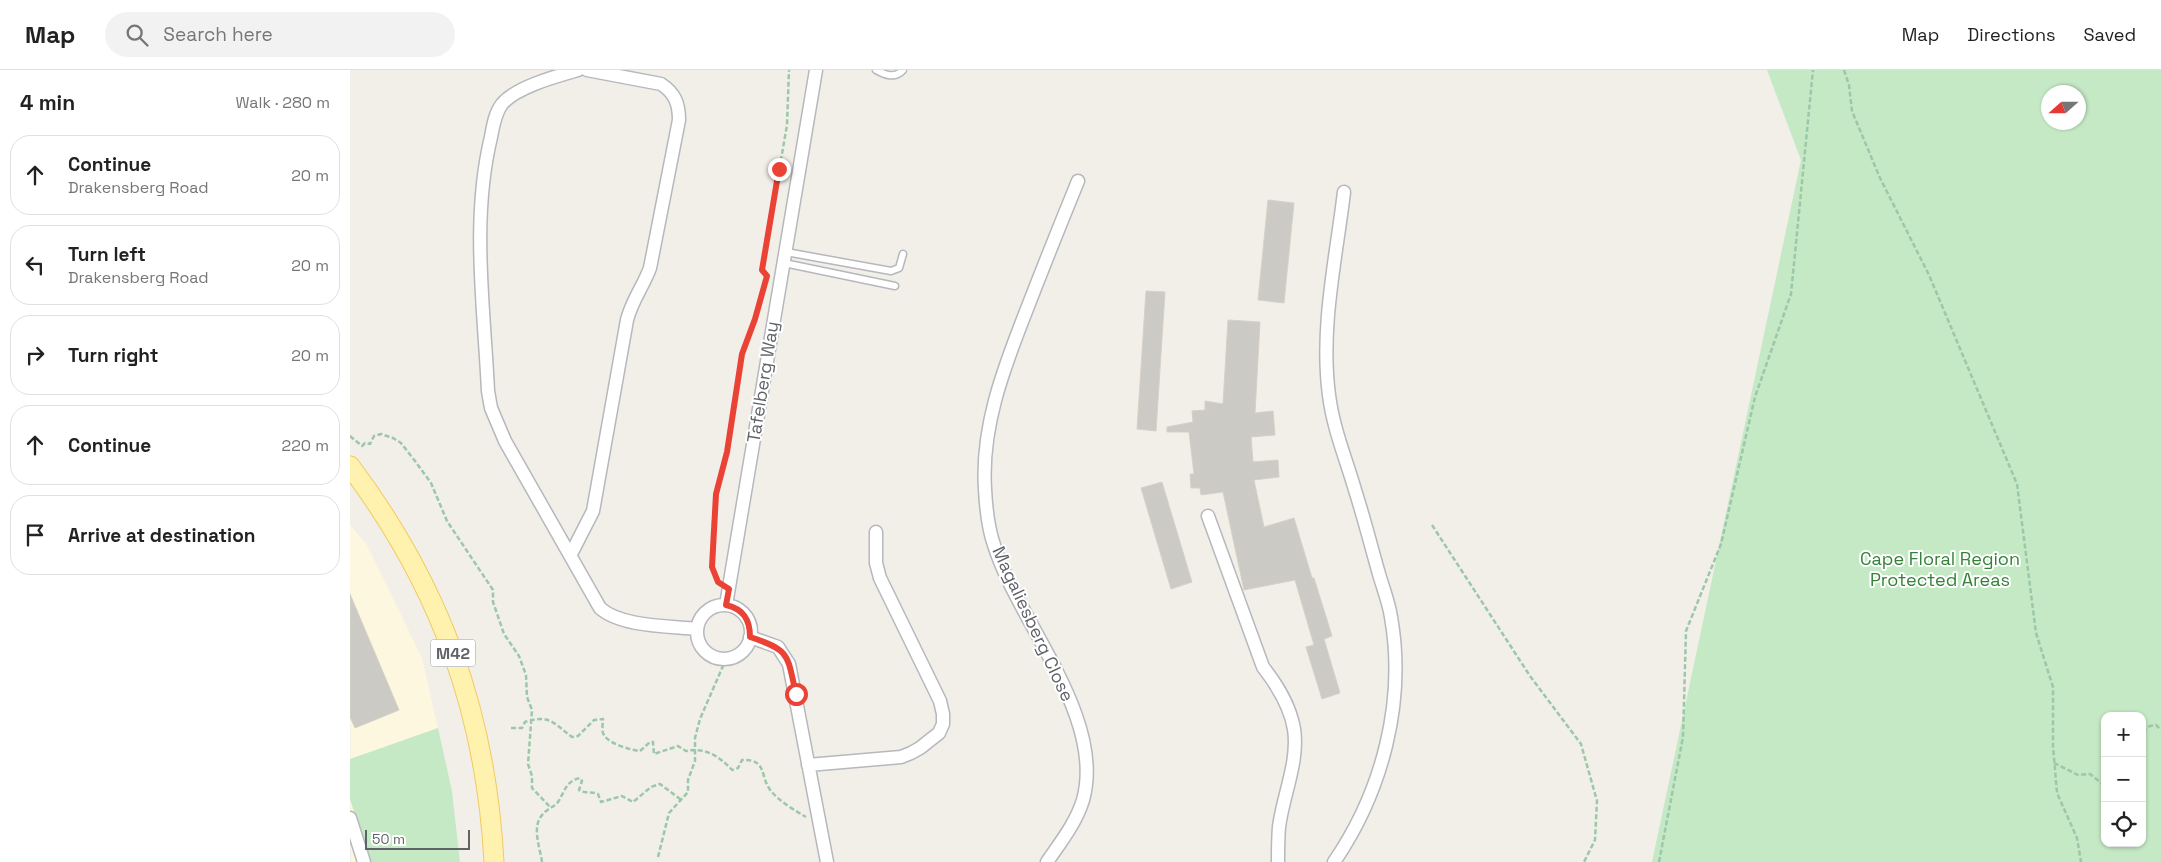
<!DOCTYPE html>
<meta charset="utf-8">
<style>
:root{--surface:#fff;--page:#f2f2f2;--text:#222;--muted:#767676;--line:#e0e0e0}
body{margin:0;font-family:"Space Grotesk",sans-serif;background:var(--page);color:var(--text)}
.controls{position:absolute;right:15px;bottom:15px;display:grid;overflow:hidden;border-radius:10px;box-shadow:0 1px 4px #0004}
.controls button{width:45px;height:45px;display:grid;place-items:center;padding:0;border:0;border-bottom:1px solid var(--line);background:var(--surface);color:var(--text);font:25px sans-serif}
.compass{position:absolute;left:1691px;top:15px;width:45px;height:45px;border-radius:50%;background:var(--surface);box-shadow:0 1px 4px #0004;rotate:249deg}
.scale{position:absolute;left:15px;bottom:12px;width:105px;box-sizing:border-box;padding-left:5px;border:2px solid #5f6368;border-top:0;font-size:14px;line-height:18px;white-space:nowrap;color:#5f6368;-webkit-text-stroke:4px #fff;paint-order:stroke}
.stop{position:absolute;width:15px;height:15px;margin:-11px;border:4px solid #ea4335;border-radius:50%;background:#fff}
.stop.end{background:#ea4335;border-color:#fff;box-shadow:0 1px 5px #0008}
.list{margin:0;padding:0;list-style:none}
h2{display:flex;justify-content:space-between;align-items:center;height:65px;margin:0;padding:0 20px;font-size:21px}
h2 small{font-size:16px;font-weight:400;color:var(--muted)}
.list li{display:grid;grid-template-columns:32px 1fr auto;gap:15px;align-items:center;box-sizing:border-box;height:80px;margin:0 10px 10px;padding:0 10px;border:1px solid var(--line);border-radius:20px}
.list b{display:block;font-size:19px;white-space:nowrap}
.list p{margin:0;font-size:16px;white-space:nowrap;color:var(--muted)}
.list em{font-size:16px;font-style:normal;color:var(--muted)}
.icon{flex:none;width:28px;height:28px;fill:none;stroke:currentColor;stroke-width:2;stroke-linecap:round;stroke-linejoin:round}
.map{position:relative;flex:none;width:1811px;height:792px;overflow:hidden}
header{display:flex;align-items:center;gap:30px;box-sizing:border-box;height:70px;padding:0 25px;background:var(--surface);border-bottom:1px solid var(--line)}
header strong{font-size:24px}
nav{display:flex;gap:28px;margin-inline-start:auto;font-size:18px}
.search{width:350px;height:45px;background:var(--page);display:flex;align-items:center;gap:12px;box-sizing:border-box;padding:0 18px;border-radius:28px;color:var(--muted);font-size:19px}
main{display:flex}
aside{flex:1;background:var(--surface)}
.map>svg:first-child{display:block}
.commercial{fill:#fef7e0}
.green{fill:#c5e8c5;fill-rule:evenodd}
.building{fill:#cccac5;stroke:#d6d1c6}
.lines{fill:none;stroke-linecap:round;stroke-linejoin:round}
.lane-casing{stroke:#b5b8bc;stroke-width:9}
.street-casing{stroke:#b5b8bc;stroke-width:15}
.primary-casing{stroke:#f2c960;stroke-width:21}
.path{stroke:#9cc7a9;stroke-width:2.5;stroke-dasharray:5 2.5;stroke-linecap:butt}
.lane{stroke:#fff;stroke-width:6}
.street{stroke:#fff;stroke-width:12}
.primary{stroke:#fff2af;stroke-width:19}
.route{stroke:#ea4335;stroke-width:6}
.labels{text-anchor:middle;stroke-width:4;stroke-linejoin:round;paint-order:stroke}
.shield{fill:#fff;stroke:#8f9295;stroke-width:1}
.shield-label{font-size:16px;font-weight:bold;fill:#5f6368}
.street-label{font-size:18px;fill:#5f6368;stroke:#fff}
.park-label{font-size:18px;fill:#348238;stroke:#fff}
</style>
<header>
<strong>Map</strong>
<div class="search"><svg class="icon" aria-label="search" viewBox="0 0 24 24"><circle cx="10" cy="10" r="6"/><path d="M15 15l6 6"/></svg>Search here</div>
<nav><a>Map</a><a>Directions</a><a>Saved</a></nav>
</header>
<main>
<aside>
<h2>4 min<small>Walk · 280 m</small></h2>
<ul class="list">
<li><svg class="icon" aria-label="ahead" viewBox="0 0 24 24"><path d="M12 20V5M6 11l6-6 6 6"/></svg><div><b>Continue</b><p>Drakensberg Road</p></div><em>20 m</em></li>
<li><svg class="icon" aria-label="left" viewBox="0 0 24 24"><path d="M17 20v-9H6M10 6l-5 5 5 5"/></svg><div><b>Turn left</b><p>Drakensberg Road</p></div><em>20 m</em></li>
<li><svg class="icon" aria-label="right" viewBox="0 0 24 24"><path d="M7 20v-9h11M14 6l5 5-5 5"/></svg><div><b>Turn right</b></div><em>20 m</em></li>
<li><svg class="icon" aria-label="ahead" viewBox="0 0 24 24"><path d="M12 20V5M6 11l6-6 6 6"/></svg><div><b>Continue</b></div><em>220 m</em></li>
<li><svg class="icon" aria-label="arrive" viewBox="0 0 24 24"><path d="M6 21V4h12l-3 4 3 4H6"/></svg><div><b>Arrive at destination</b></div></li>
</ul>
</aside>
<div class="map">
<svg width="1811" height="792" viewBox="0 0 1811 792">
<rect width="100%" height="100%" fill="#f1efe8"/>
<path class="commercial" d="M0 455 17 475 72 588 102 721 110 792H1Z"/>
<path class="green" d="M1417 0H1811V792H1302L1451 90ZM1698 22H1728V52H1698ZM1755 646H1792V773H1755Z
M88 658 102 721 110 792H20L0 729V689Z"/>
<path class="building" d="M918 130 944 133 934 233 908 230Z
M796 221 815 222 806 361 787 359Z
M878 250 910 252 905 343 923 341 925 365 901 367 903 392 928 390 929 407 904 410 914 457 944 448 962 508H964L982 566 974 569 990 623 972 629 956 577 964 575 945 510 894 520 873 422 851 425 850 418H841L840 404H844L839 362H817V357L843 352 842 341 855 340V331L873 334Z
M812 412 842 512 821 519 791 418Z
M0 524 49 640 5 658 0 647Z"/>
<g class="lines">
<defs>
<path id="lane" d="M526 0C535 5 545 9 553 0
M436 182 541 201 549 198 553 184
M434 193 545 216"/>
<path id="street" d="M228 0C207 6 166 17 152 34 145 43 143 56 141 67 121 150 134 236 138 321L141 338 155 371 250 538C271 557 319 556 347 559
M858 446 913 597C927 615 940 635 944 659 949 692 933 725 929 757 928 769 928 781 928 792
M221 484 243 441 277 250C282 230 293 217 300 198L329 50C329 34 325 23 311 14L237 0
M376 535 466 0
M347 562a27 27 0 1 1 54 0a27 27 0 1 1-54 0Z
M400 567 428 577 439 594 477 792
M458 695 551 687 561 683 570 678 589 663 593 654V644L590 631 530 508 526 493V462
M0 748 14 792
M697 792C710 773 726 753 733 730 756 647 668 552 644 475 638 458 636 438 635 419 631 358 653 300 675 244 692 200 710 155 728 111
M984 792C1032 722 1056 632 1041 547 1039 533 1033 518 1029 504 1021 476 1014 448 1005 420 996 389 983 358 979 325 970 258 986 189 994 122"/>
<path id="primary" d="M0 396C90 516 136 642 144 792"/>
</defs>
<use href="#lane" class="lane-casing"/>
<use href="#street" class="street-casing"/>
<use href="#primary" class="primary-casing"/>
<path class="path" d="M1494 0 1499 15 1502 41 1530 108 1579 205 1667 414 1686 563 1703 617V676L1707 723 1727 768 1731 792
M0 366 12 376 15 373 20 374 24 366 31 364 43 368 51 373 65 391 81 413 97 451 143 520V532L154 564 169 586 176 605 177 627 182 640 178 694 182 706V718L201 738
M1082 455 1180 606 1231 674 1247 731 1245 770 1234 792
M366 508 362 497V464L366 424 377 382 392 284 405 249 417 206 412 199 437 55 439 0
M161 658H172L175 652C200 644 203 653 222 667L228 666 244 650 253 649C253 654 251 661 254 665 259 674 281 680 290 681L300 672H303L304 684 328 676 336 681C355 677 369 686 382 700L388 698 392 690C418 689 409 706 421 721 429 731 444 740 456 747
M1792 661 1800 656 1806 655 1811 660
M1704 693 1728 705 1740 704 1755 716
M308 787 319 743 338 722V710L345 691V668L350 649 376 589
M192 792C190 777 181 756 193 744 197 739 204 737 208 732 215 721 216 711 230 708L232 711 229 720C235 724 242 721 248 724L251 732 272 726 283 732 301 717 310 714 330 729
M1309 792 1333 667 1336 561 1371 474 1405 327 1441 224 1463 0"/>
<use href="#lane" class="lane"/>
<use href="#street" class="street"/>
<use href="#primary" class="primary"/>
</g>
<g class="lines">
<path class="route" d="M429 99 412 200 417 206 405 249 392 284 377 382 366 424 362 497 368 512 379 519 376 535C393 539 400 549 400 567 441 580 437 585 446 624"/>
</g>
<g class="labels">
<rect class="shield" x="80.5" y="569.5" width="45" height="27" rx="4"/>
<g class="shield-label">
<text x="103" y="589">M42</text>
</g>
<g class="street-label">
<text transform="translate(413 312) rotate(-81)" y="6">Tafelberg Way</text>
<text transform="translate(683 554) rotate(65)" y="6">Magaliesberg Close</text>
</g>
<g class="park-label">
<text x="1590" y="495">Cape Floral Region<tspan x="1590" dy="21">Protected Areas</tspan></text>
</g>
</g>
</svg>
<div class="controls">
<button>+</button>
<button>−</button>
<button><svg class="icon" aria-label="locate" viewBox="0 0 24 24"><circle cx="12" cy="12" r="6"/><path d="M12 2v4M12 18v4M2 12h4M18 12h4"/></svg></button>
</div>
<svg class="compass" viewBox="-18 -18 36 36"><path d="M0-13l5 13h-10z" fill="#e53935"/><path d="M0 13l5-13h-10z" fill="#767676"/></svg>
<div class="scale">50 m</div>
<div class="stop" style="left:446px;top:624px"></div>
<div class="stop end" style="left:429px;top:99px"></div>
</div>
</main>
